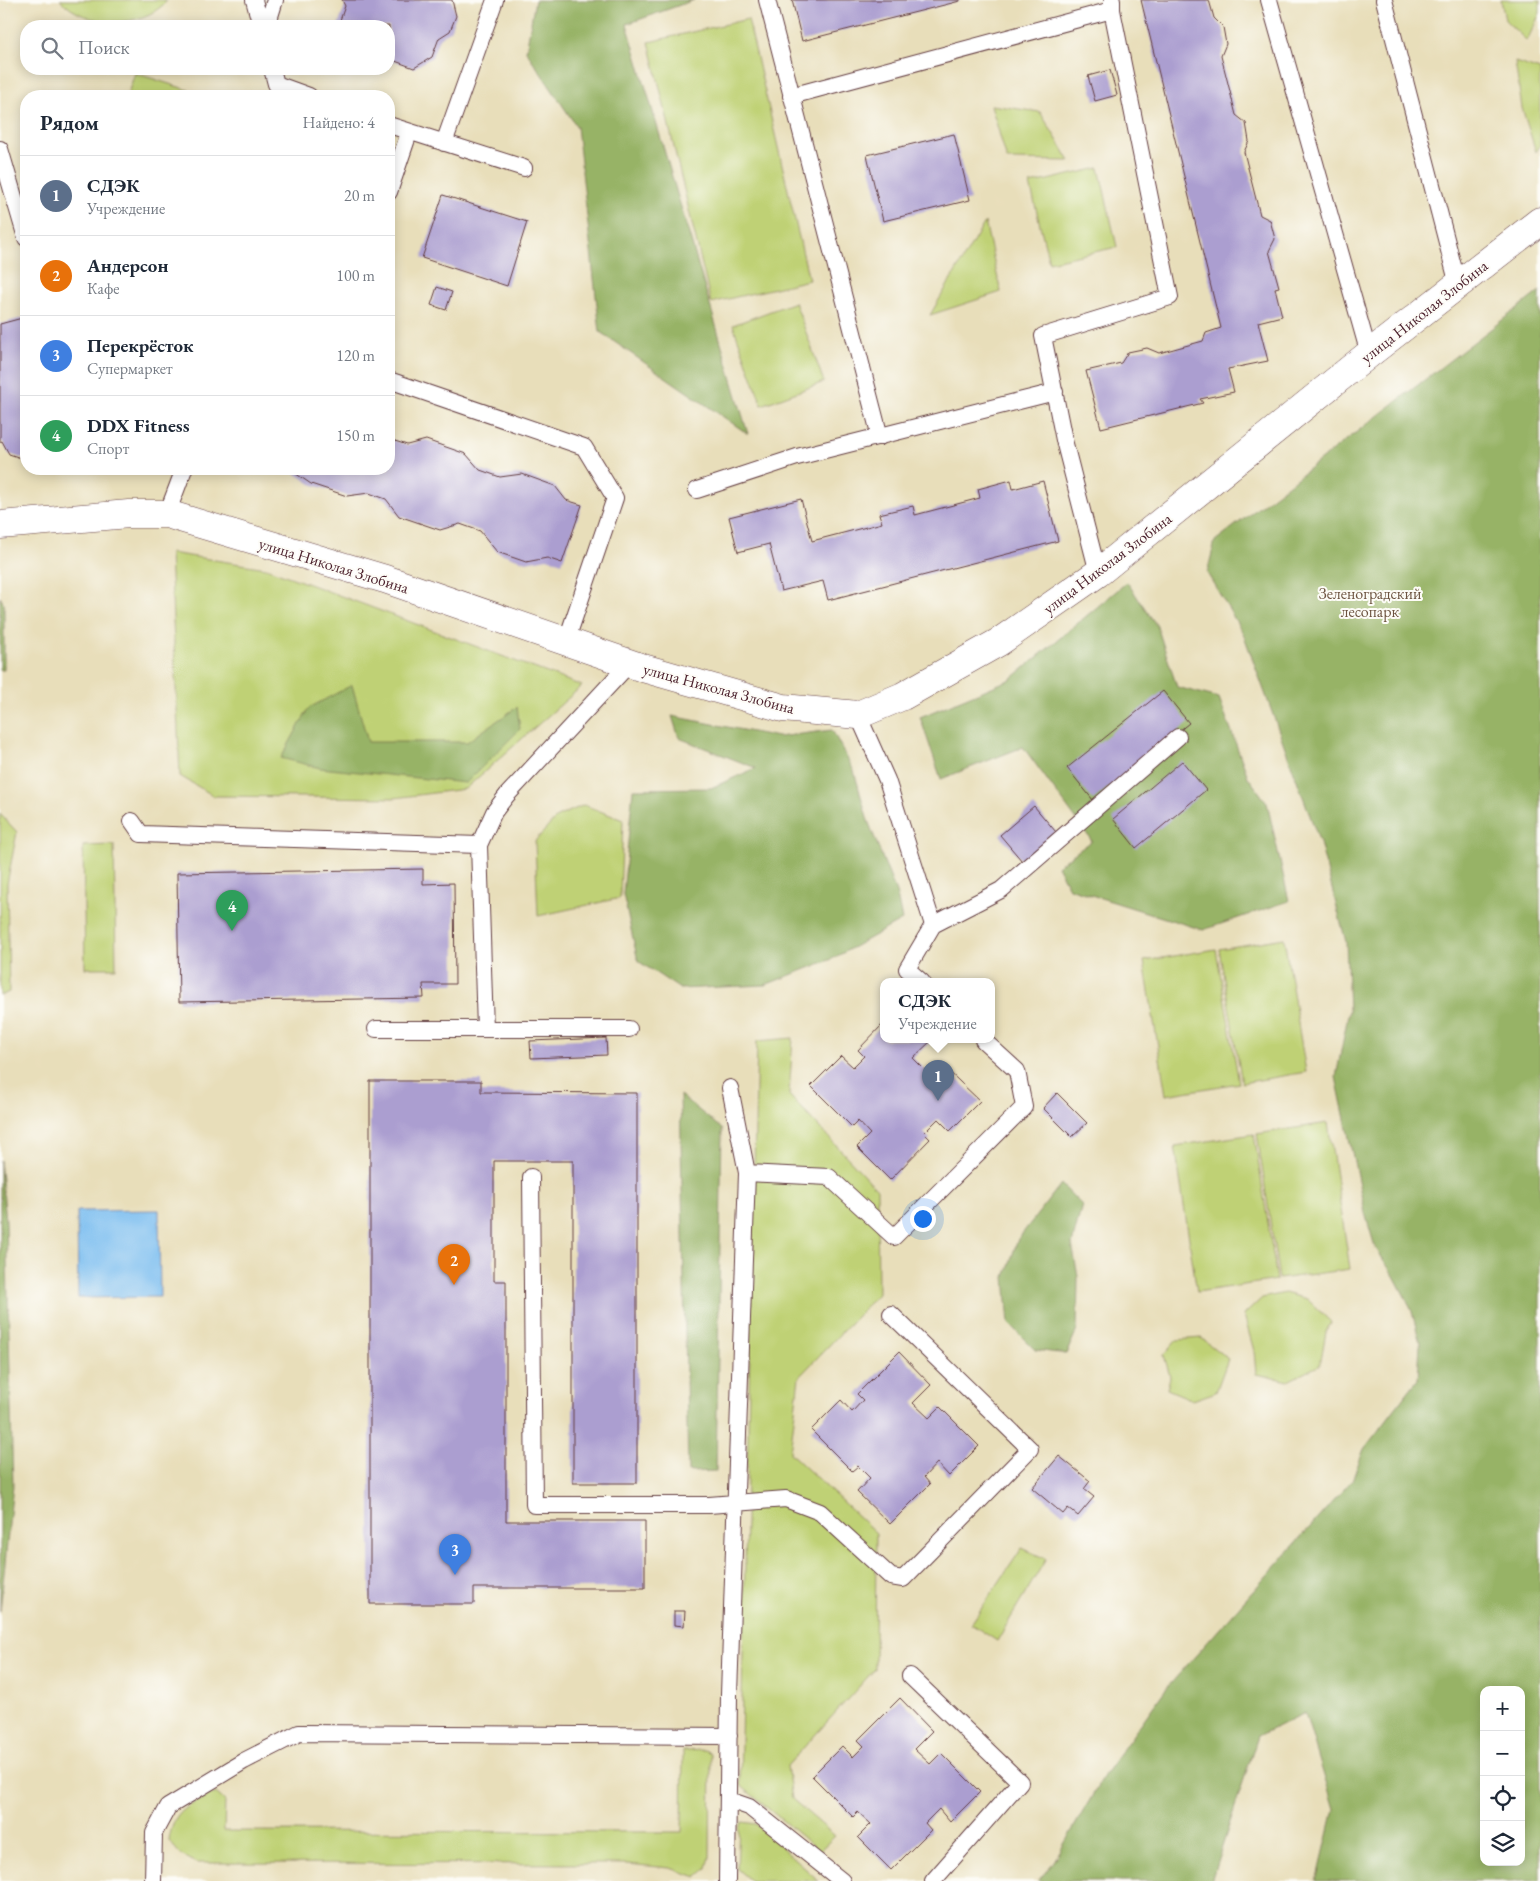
<!DOCTYPE html>
<html lang="ru">
<meta charset="utf-8">
<style>
:root{--surface:#fff;--page:#f2f2f3;--text:#1f2937;--muted:#747a83;--line:#e0e1e3;--accent:#1a73e8}
body{margin:0;font-family:"EB Garamond",serif;background:var(--page);color:var(--text)}
.controls{position:absolute;right:15px;bottom:15px;display:grid;overflow:hidden;border-radius:10px;box-shadow:0 2px 12px #0003}
.controls button{width:45px;height:45px;display:grid;place-items:center;padding:0;border:0;border-bottom:1px solid var(--line);background:var(--surface);color:var(--text);font:25px sans-serif}
.you{position:absolute;left:922px;top:1218px;width:18px;height:18px;margin:-12px;border:4px solid #fff;border-radius:50%;background:#1a73e8;box-shadow:0 0 0 8px #1a73e833}
.badge{display:grid;place-items:center;width:32px;height:32px;border-radius:50%;background:var(--accent);color:#fff;font-size:16px;font-weight:700}
.pin{position:absolute;translate:-50% -41px;filter:drop-shadow(0 1px 2px #0008)}
.pin::after{content:'';position:absolute;top:26px;width:18px;height:15px;background:inherit;clip-path:polygon(0 0,100% 0,50% 100%)}
.popup{position:absolute;left:880px;top:978px;width:115px;height:65px;box-sizing:border-box;display:grid;place-content:center;border-radius:10px;background:var(--surface);filter:drop-shadow(0 1px 4px #0005);font-size:16px;white-space:nowrap;color:var(--muted)}
.popup b{font-size:19px;color:var(--text)}
.popup::after{content:'';position:absolute;left:50%;top:100%;margin-left:-10px;border:10px solid transparent;border-top-color:var(--surface)}
.list{margin:0;padding:0;list-style:none}
h2{display:flex;justify-content:space-between;align-items:center;height:65px;margin:0;padding:0 20px;font-size:21px}
h2 small{font-size:16px;font-weight:400;color:var(--muted)}
.list li{display:grid;grid-template-columns:32px 1fr auto;gap:15px;align-items:center;box-sizing:border-box;height:80px;padding:0 20px;border-top:1px solid var(--line)}
.list b{display:block;font-size:19px;white-space:nowrap}
.list p{margin:0;font-size:16px;white-space:nowrap;color:var(--muted)}
.list em{font-size:16px;font-style:normal;color:var(--muted)}
.icon{flex:none;width:28px;height:28px;fill:none;stroke:currentColor;stroke-width:2;stroke-linecap:round;stroke-linejoin:round}
.map{position:relative;flex:none;width:1540px;height:1881px;overflow:hidden}
.search{position:absolute;background:var(--surface);box-shadow:0 2px 12px #0003;left:20px;top:20px;width:375px;height:55px;display:flex;align-items:center;gap:12px;box-sizing:border-box;padding:0 18px;border-radius:20px;color:var(--muted);font-size:19px}
.panel{position:absolute;background:var(--surface);box-shadow:0 2px 12px #0003;left:20px;top:90px;width:375px;height:385px;border-radius:20px}
.map>svg:first-child{display:block}
.green{fill:#bfd174;stroke:#847850}
.forest{fill:#97b366;stroke:#706948;fill-rule:evenodd}
.water{fill:#7abdf0;stroke:#626e8e}
.building{fill:#ab9ed0}
.lines{fill:none;stroke-linecap:round;stroke-linejoin:round}
.service-casing{stroke:#623c40;stroke-width:18}
.minor-casing{stroke:#623c40;stroke-width:29}
.service{stroke:#fff;stroke-width:16}
.minor{stroke:#fff;stroke-width:28}
.labels{text-anchor:middle;stroke-width:4;stroke-linejoin:round;paint-order:stroke}
.street-label{font-size:16px;fill:#4a1f2b;stroke:#fdfcf7}
.park-label{font-size:16px;fill:#6d5441;stroke:#fdfcf7}
</style>
<div class="map">
<svg width="1540" height="1881" viewBox="0 0 1540 1881">
<rect width="100%" height="100%" fill="#fdfcf7"/>
<filter id="ink" filterUnits="userSpaceOnUse"><feTurbulence type="fractalNoise" baseFrequency=".02" numOctaves="2"/><feDisplacementMap in="SourceGraphic" scale="10" xChannelSelector="R" yChannelSelector="G"/><feConvolveMatrix kernelMatrix="1 2 1 2 8 2 1 2 1" color-interpolation-filters="sRGB"/></filter>
<filter id="wash" filterUnits="userSpaceOnUse"><feTurbulence type="fractalNoise" baseFrequency=".0096" numOctaves="4" result="noise"/><feDisplacementMap in="SourceGraphic" scale="20" xChannelSelector="R" yChannelSelector="G"/><feGaussianBlur stdDeviation="1.12" result="paint"/><feColorMatrix in="noise" values="0 0 0 0 0 0 0 0 0 0 0 0 0 0 0 0 0 1.4 0 .05"/><feComposite in="paint" operator="in"/></filter>
<g filter="url(#wash)">
<rect width="100%" height="100%" fill="#e8deba"/>
<path class="green" d="M60 0H168C142 30 87 28 60 0Z
M1501 0H1540V13L1527 41 1505 20Z
M748 19 809 280 711 303 649 42Z
M1515 62 1540 70V146L1536 152 1522 108Z
M135 73 207 96H127Z
M991 105 1040 112 1070 161 1007 160Z
M1099 168 1117 247 1049 262 1030 184Z
M985 222 1001 292 930 315Z
M795 302 824 382 762 405 733 325Z
M170 553 266 568 582 686 465 789 394 798 214 796 180 776Z
M584 805 623 820 620 898 538 916 535 841 557 817Z
M0 814 17 832 7 884 9 992 0 996Z
M114 845 116 968H85L83 846Z
M1284 938 1306 1072 1242 1083 1219 949Z
M1216 949 1239 1083 1166 1095 1144 961Z
M793 1038 789 1095 877 1189 878 1294 799 1377 790 1453 876 1533 875 1669 787 1766 792 1799 835 1836 819 1851 740 1785 757 1041Z
M1328 1123 1350 1269 1279 1279 1257 1134Z
M1254 1134 1277 1280 1197 1292 1175 1146Z
M1285 1293 1307 1299 1331 1322 1326 1332 1320 1365 1288 1381 1256 1374 1254 1351 1244 1315 1262 1298Z
M1201 1338 1228 1359 1216 1392 1193 1400 1167 1389 1170 1377 1164 1355 1177 1340Z
M1022 1548 1046 1559 997 1641 971 1624Z
M704 1750 711 1753 710 1857 707 1868 697 1877 670 1868 627 1864 197 1863 181 1855 169 1841C173 1810 189 1805 216 1793L225 1801 224 1831 682 1832 683 1751Z
M742 1822 756 1824 819 1881H751L737 1869 739 1828Z"/>
<path class="forest" d="M535 0H694L627 24 748 434 600 332 577 127 526 51Z
M1540 291V1881H1317L1334 1809 1305 1713 1258 1736 1211 1881H1038L1053 1863 1105 1774 1165 1690 1352 1480 1364 1449 1418 1379 1420 1343 1411 1308 1394 1276 1375 1247 1365 1213 1336 1077 1349 1010 1346 942 1320 843 1243 633 1207 573 1215 541ZM1484 1690H1521V1862H1484Z
M1127 582 1157 626 1177 687 1219 698 1248 777 1267 803 1289 901 1203 930 1069 888 1057 866 1092 841 1023 747 941 779 920 717 1011 679Z
M0 597 4 604V670H0Z
M352 685 368 742H467L517 707 520 729 466 783 320 768 281 758 309 708Z
M672 716 778 737 832 730 854 771 867 818 897 895 902 920 832 959 765 985 680 989 638 961 623 894 633 789 711 788 756 768 679 738Z
M680 1095 722 1129 716 1471 688 1472Z
M0 1160 6 1221 13 1485 0 1612Z
M1061 1184 1082 1205 1072 1244 1078 1277 1077 1330 1066 1354 1035 1350 1009 1324 1005 1277 1018 1239Z"/>
<path class="water" d="M159 1210 160 1297 78 1298 77 1211Z"/>
<g id="blocks">
<path class="building" d="M342 0H452L456 16 450 31 439 38 432 57 414 68 395 61 389 65V26H338L345 6Z
M792 0H960V1L802 41Z
M1141 0H1209L1214 18 1223 27 1226 44 1221 56 1236 115 1246 123 1249 141 1244 152 1260 215 1270 220 1275 239 1269 251 1279 287 1275 288 1282 316 1258 322 1268 361 1228 369 1234 392 1200 399 1203 403 1101 428 1086 371 1121 363 1128 352 1147 348 1159 353 1203 341 1206 333 1221 328Z
M1110 70 1117 95 1095 101 1088 76Z
M954 134 970 200 883 221 867 155Z
M443 195 527 222 507 286 422 258Z
M437 287 452 292 446 310 431 305Z
M26 317V457L21 458 9 454 2 441 0 442V324Z
M389 439 407 445 426 440 466 454 480 470 500 477 522 474 555 486 566 500 582 505 562 563 547 558 526 562 497 552 480 531 460 524 440 530 399 516 386 499 369 493 347 496 311 484 289 469H389Z
M1011 480 1013 489 1043 481 1058 541 828 600 823 581 781 591 769 544 738 552 729 517 801 499 812 541 882 523 879 514 913 506 915 515 980 498 978 489Z
M1163 691 1189 723 1093 800 1067 768Z
M1182 761 1206 790 1136 848 1113 819Z
M1034 806 1056 832 1022 861 1000 835Z
M423 869V884L454 883 455 984H423L424 998 179 1002 177 873Z
M884 1023V1040H932L913 1058 929 1074 940 1063 980 1101 950 1131 938 1119 924 1133 930 1139 890 1180 857 1147 870 1134 858 1121 852 1127 811 1086 841 1056 853 1067 864 1056 858 1050Z
M606 1038 607 1055 531 1058 530 1041Z
M370 1081H481V1092L637 1093V1483H573V1161H494V1281H506V1521H645V1588H474V1604H370Z
M1057 1093 1087 1123 1072 1137 1043 1108Z
M899 1352 931 1385 913 1403 929 1418 940 1407 979 1446 949 1476 937 1463 924 1477 930 1484 890 1524 857 1492 870 1478 858 1466 852 1471 811 1430 841 1400 852 1412 863 1400 857 1394Z
M1059 1456 1090 1481 1084 1489 1094 1497 1078 1516 1068 1508 1063 1514 1032 1488Z
M674 1611H685L684 1626 674 1625Z
M900 1698 932 1731 914 1749 930 1764 941 1753 980 1792 950 1822 939 1809 925 1823 931 1830 891 1870 858 1837 871 1824 858 1812 853 1817 812 1776 842 1746 853 1757 864 1746 858 1740Z"/>
</g>
</g>
<g filter="url(#ink)">
<use href="#blocks" fill-opacity="0" stroke="#623c40" stroke-width="1"/>
<g class="lines">
<defs>
<path id="service" d="M254 0 261 26
M767 0 880 437
M1269 0 1369 354
M1384 0 1458 285
M267 26 275 0
M272 69 276 84 309 96
M791 96 1112 10
M389 125 524 168
M444 143 495 0
M0 149 26 238
M389 192 409 133
M389 380 584 447 615 498 566 642
M697 490 797 457 1055 392
M167 514 184 469
M1098 573 1064 440 1043 336 1170 297 1112 10V0
M858 715 887 780 933 925
M132 821 141 834 479 845
M922 982 907 969 933 925 1001 890 1178 737
M376 1029H629
M485 1029 479 845 494 812 507 795 629 664
M747 1173 829 1177 894 1237 1024 1107 1017 1071 983 1040
M531 1177 534 1505H709L786 1499 820 1512 891 1577 903 1579 1030 1449 891 1314
M910 1676 1020 1782 933 1881
M729 1800 749 1807 842 1881
M153 1881 154 1833 168 1807 244 1761 299 1733 729 1736
M727 1881 729 1694 747 1173 730 1088"/>
<path id="minor" d="M0 525 129 514H167L385 579 643 668 783 708 858 715 903 696 999 642 1098 573 1369 354 1540 221"/>
</defs>
<use href="#service" class="service-casing"/>
<use href="#minor" class="minor-casing"/>
<use href="#service" class="service"/>
<use href="#minor" class="minor"/>
</g>
</g>
<g class="labels">
<g class="street-label">
<text transform="translate(1424 311) rotate(-38)" y="6">улица Николая Злобина</text>
<text transform="translate(1107 563) rotate(-37)" y="6">улица Николая Злобина</text>
<text transform="translate(334 565) rotate(17)" y="6">улица Николая Злобина</text>
<text transform="translate(719 688) rotate(15)" y="6">улица Николая Злобина</text>
</g>
<g class="park-label">
<text x="1370" y="599">Зеленоградский<tspan x="1370" dy="18">лесопарк</tspan></text>
</g>
</g>
</svg>
<div class="controls">
<button>+</button>
<button>−</button>
<button><svg class="icon" aria-label="locate" viewBox="0 0 24 24"><circle cx="12" cy="12" r="6"/><path d="M12 2v4M12 18v4M2 12h4M18 12h4"/></svg></button>
<button><svg class="icon" aria-label="layers" viewBox="0 0 24 24"><path d="M12 4l9 5-9 5-9-5zM3 14l9 5 9-5"/></svg></button>
</div>
<div class="you"></div>
<div class="pin badge" style="left:938px;top:1101px;background:#5c6f8a">1</div>
<div class="popup"><b>СДЭК</b>Учреждение</div>
<div class="pin badge" style="left:454px;top:1285px;background:#e8710a">2</div>
<div class="pin badge" style="left:455px;top:1575px;background:#3f7fe0">3</div>
<div class="pin badge" style="left:232px;top:931px;background:#2e9e5b">4</div>
<div class="search"><svg class="icon" aria-label="search" viewBox="0 0 24 24"><circle cx="10" cy="10" r="6"/><path d="M15 15l6 6"/></svg>Поиск</div>
<section class="panel">
<h2>Рядом<small>Найдено: 4</small></h2>
<ul class="list">
<li><span class="badge" style="background:#5c6f8a">1</span><div><b>СДЭК</b><p>Учреждение</p></div><em>20 m</em></li>
<li><span class="badge" style="background:#e8710a">2</span><div><b>Андерсон</b><p>Кафе</p></div><em>100 m</em></li>
<li><span class="badge" style="background:#3f7fe0">3</span><div><b>Перекрёсток</b><p>Супермаркет</p></div><em>120 m</em></li>
<li><span class="badge" style="background:#2e9e5b">4</span><div><b>DDX Fitness</b><p>Спорт</p></div><em>150 m</em></li>
</ul>
</section>
</div>
